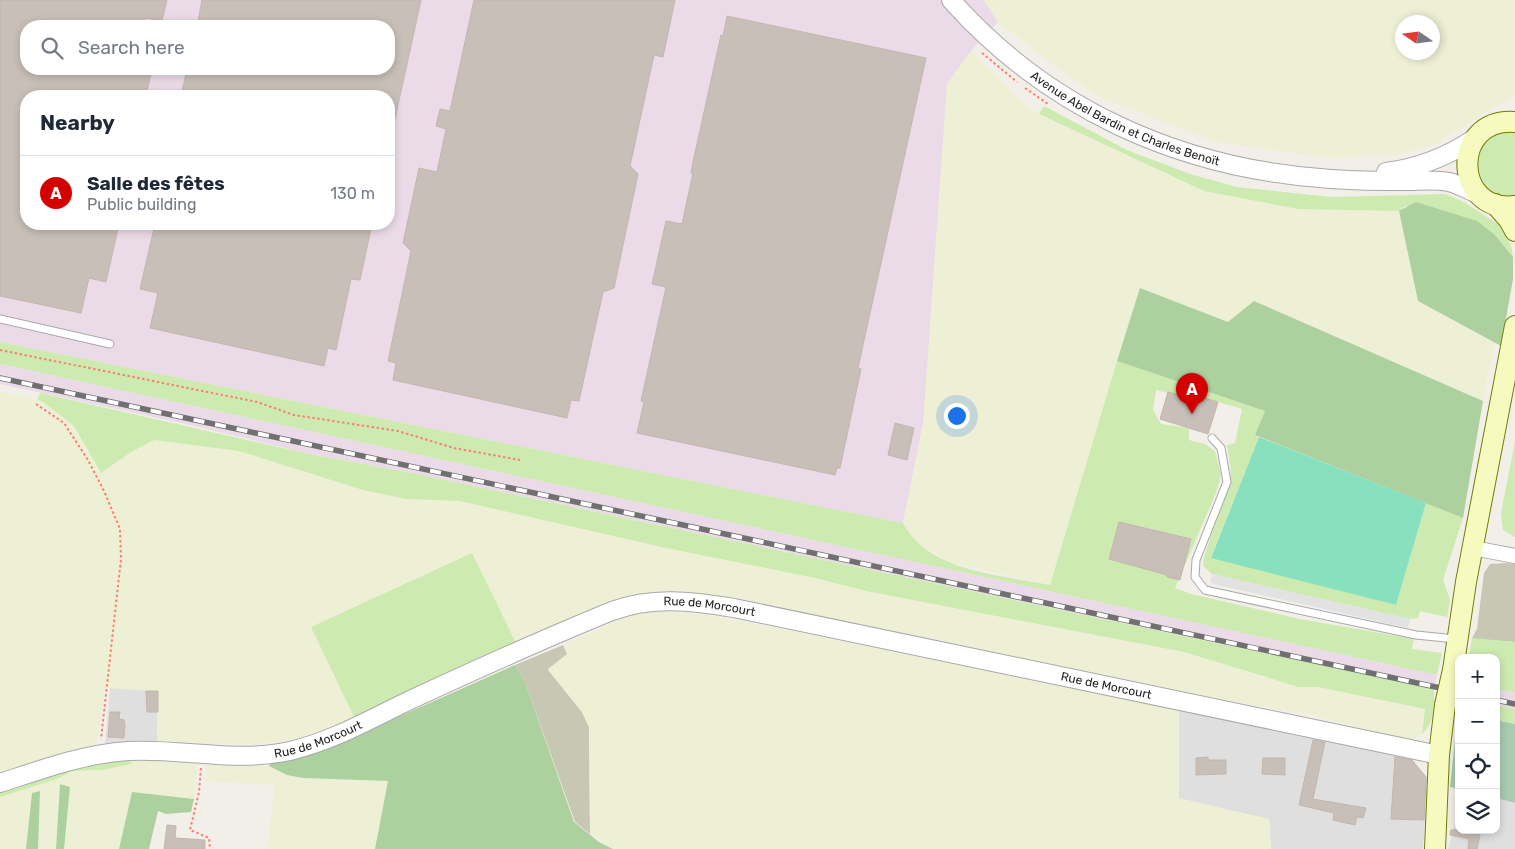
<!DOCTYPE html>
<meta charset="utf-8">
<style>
:root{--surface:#fff;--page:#f6f6f7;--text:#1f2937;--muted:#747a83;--line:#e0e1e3;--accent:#d40000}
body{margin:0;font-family:Rubik,sans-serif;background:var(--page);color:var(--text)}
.controls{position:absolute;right:15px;bottom:15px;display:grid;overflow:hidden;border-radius:10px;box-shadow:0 2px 8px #0003}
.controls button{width:45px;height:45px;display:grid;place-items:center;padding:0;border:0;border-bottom:1px solid var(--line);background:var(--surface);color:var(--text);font:25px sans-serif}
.compass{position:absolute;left:1395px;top:15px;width:45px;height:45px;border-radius:50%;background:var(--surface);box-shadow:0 2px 8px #0003;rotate:283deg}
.you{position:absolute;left:956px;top:415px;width:18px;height:18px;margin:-12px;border:4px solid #fff;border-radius:50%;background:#1a73e8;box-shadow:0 0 0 8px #1a73e833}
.badge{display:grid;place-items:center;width:32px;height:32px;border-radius:50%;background:var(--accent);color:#fff;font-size:16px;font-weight:700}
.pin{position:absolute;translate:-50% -41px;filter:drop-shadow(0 1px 2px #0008)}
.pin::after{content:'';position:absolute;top:26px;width:18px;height:15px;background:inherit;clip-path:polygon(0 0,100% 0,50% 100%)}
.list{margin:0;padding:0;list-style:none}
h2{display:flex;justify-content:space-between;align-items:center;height:65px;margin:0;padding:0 20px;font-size:21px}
h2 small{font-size:16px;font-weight:400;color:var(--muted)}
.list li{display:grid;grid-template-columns:32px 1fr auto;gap:15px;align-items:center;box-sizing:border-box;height:75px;padding:0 20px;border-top:1px solid var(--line)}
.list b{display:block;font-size:19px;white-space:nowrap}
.list p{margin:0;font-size:16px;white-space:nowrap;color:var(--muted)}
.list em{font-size:16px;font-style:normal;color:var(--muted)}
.icon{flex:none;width:28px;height:28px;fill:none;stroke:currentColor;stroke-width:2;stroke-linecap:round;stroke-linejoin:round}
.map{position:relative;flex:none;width:1515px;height:849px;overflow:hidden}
.search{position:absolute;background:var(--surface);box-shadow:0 2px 8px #0003;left:20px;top:20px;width:375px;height:55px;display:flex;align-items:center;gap:12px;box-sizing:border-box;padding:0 18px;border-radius:20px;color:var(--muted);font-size:19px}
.panel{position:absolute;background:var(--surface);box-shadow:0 2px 8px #0003;left:20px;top:90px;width:375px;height:140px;border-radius:20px}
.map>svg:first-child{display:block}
.residential{fill:#e0dfdf}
.industrial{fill:#ebdbe8;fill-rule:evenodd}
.construction{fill:#c7c7b4}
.farmland{fill:#eef0d5;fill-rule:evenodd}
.grass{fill:#cdebb0}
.forest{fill:#add19e}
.cemetery{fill:#aacbaf}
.pitch{fill:#88e0be}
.parking{fill:#e2e2e2}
.building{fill:#c7bfb8;stroke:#c4b6ab}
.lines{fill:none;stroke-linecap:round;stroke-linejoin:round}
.service-casing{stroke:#a9a9a9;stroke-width:9}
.minor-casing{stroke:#a9a9a9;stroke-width:16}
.tertiary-casing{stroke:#a9a9a9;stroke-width:20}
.secondary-casing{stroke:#707d05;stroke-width:22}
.path{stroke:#fa8072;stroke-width:2;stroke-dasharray:2.5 2.5;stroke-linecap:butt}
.service{stroke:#fff;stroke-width:7}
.minor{stroke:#fff;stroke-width:14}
.tertiary{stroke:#fff;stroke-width:18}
.secondary{stroke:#f7fabf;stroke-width:20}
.rail-casing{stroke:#707070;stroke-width:5.5}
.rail{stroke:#fff;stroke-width:4;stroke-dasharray:11;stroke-linecap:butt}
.secondary-bridge-casing{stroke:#707d05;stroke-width:22;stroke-linecap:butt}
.secondary-bridge{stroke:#f7fabf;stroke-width:20}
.labels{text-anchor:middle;stroke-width:4.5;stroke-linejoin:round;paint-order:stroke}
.street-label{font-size:12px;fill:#222;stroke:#fff}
</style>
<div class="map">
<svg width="1515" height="849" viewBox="0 0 1515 849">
<rect width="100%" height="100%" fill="#f2efe9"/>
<path class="residential" d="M110 688 158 691 157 744 127 742 122 744H105Z
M1179 711 1410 758 1428 779 1423 849H1271L1269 819 1179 799Z
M1496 798 1515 803V849H1448L1459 808V830H1496Z"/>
<path class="industrial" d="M0 0H984L998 22 971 51 923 424 903 523 0 342ZM26 26H389V69H26ZM26 96H389V224H26Z
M0 364 1437 675 1434 689 407 472 309 454 190 425 0 384Z
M1496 689 1515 693V709L1496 705Z"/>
<path class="construction" d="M1506 563 1515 564V642L1474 639 1472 638 1477 629 1484 573 1490 564Z
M563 645 568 654 548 670 582 712 589 727 590 834 575 822 525 682 515 665Z"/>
<path class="farmland" d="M984 0H1515V97H1511L1434 145 1391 156 1321 157 1216 142 1099 97 1064 73 998 22ZM1402 22H1432V52H1402Z
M971 51 1028 107 1039 114 1204 191 1298 209 1399 211 1418 301 1494 343 1483 401 1254 301 1228 322 1140 288 1050 585 949 562 921 545 910 536 903 523 923 424 947 84Z
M0 392 42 401 58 413 74 426 101 473 132 451 154 440 239 451 363 490 406 499 460 501 666 548 815 578 866 591 1184 652 1299 687H1318L1425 709 1422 734 1414 739H1403L1312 715 1200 696 679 590 641 594 558 624 355 719 297 739 260 744H157L158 691 105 688 96 748 0 776Z
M659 611 705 615 757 624 910 654 1179 711V798L1269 819 1271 849H613L590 834 589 727 582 712 548 669 567 654 563 645 627 616Z
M131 757 194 761 198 764 194 799 132 792 119 849H64L70 787 60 784 56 849H38L40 791 32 793 26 849H0V797L57 779 70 770 78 772 98 769 102 770 115 767Z
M207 764 269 766 287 775 303 778 388 781 375 849H268L274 785 205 781Z"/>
<path class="grass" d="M1044 106 1127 150 1190 174 1237 187 1331 197 1445 194 1464 202 1498 224 1511 245 1513 257 1495 235 1406 206 1399 211 1298 209 1204 191 1039 114Z
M1509 129 1515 130V200H1500L1475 181 1480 142Z
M0 342 903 523C928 572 1002 575 1050 585L1117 361 1265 411 1255 435 1259 437 1211 557 1396 605 1426 503 1463 518 1443 580 1450 600 1447 617 1420 611 1418 618 1410 619 1212 574 1203 566 1204 557 1231 473 1227 445 1235 443 1242 409 1201 397 1198 401 1156 390 1153 410 1161 424 1189 428V440L1205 444 1215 451 1221 475 1216 493 1175 588 1191 594 1300 619 1414 639 1412 649 1442 653 1437 675 0 364Z
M40 393 309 454 407 472 1434 689C1434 705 1435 723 1422 734L1425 709 1318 687H1299L1184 652 866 591 815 578 666 548 460 501 406 499 363 490 239 451 154 440 131 452 101 473 74 426 42 401 37 400Z
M1515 441V537L1503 530 1501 513Z
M472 553 516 643 355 719 311 627Z
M1472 638 1515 642V693L1496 689V658H1469Z
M1496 705 1515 709V724L1496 720Z
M131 757V764L102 770 72 771 57 779 0 797V789L60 770Z"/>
<path class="forest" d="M1416 202 1477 221 1495 235 1513 257V279L1501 346 1418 301 1399 211Z
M1140 288 1228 322 1254 301 1483 401 1463 518 1255 435 1265 411 1117 361Z
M515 665 525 682 574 822 599 842 613 849H375L388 781 303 778 287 775 269 766 273 759 344 741Z
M60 784 70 787 64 849H56Z
M40 791 38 849H26L32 793Z
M132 792 194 799 191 812 166 814 158 811 149 849H119Z"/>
<path class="cemetery" d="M1458 711H1459V789L1450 787Z
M1496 720 1515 724V803L1496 798Z"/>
<path class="pitch" d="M1259 437 1426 503 1396 605 1211 558Z"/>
<path class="parking" d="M1212 574 1410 619 1408 628 1213 584 1210 581Z"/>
<path class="building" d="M0 0H167L162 21 145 18 143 26H26V69H152L146 96H26V224H119L106 282 89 278 81 313 0 296Z
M202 0H421L393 128 389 127V96H181L187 69H389V26H197Z
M474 0H675L663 57 654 55 630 166 638 174 614 288 603 292 579 401 571 400 567 418 393 380 396 363 388 361 411 251 403 243 419 168 437 172 446 129 436 126 440 109 450 111Z
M727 16 926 58 858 368 861 369 840 468H837L835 475 637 433 644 402 641 401 666 287 652 284 666 221 682 224 693 173H691L693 162 721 35 723 36Z
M155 224H372L360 280 351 279 336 350 328 348 324 366 150 328 158 293 140 289Z
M1168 392 1198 401 1201 397 1218 402 1208 434 1160 419Z
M895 423 914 428 907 460 888 455Z
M1119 522 1191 539 1180 580 1167 577V575L1109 559Z
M146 691H158V712H147Z
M110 712H120L119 719 124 720 125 725 124 738 108 737Z
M1313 740 1325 742 1313 799 1366 808 1363 818 1357 817 1355 825 1333 820 1334 813 1299 805Z
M1208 757V760H1226V774L1196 775V758Z
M1395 757 1412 760 1426 777 1424 820 1391 819Z
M1263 758H1285V775L1262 774Z
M167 825 176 826 175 838 205 840V849H164Z
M1451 830H1481L1477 849H1468L1469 839 1450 835Z"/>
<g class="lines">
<defs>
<path id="service" d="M0 319 110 344
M1212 438 1221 448 1227 482 1196 560 1195 577 1205 590 1416 635 1456 639"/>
<path id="minor" d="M1473 548 1515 556"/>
<g id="tertiary">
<path id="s1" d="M951 0C1047 108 1177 167 1320 178 1348 181 1376 181 1404 181 1419 181 1434 179 1449 182 1460 185 1470 191 1480 195"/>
<path d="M1386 172C1419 168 1447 157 1475 138"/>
<path id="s2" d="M0 783C43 769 83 754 128 751 182 748 236 763 290 751 332 741 369 720 408 701 475 670 543 639 612 611 653 596 691 601 734 608L1439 755"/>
</g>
<path id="secondary" d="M1515 122C1450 117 1453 214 1515 206
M1495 204 1509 220 1515 231
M1453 670 1466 582 1515 326
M1435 849 1439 755 1445 705"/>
</defs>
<use href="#service" class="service-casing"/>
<use href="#minor" class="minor-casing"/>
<use href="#tertiary" class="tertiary-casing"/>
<use href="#secondary" class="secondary-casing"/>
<path class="path" d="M982 53 1017 82
M1025 88 1048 104
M0 350 257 402 294 415 398 431 454 448 520 460
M36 404 64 423 88 460 104 491 120 529 121 559 101 739
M201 768 199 792 190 830 209 838 210 849"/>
<use href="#service" class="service"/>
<use href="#minor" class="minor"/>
<use href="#tertiary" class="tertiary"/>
<use href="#secondary" class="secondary"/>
<defs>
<path id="rail" d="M0 378 1459 692
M1496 700 1515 704"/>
</defs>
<use href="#rail" class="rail-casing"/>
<use href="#rail" class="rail"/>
<defs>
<path id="secondary-bridge" d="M1445 705 1453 670"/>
</defs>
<use href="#secondary-bridge" class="secondary-bridge-casing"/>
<use href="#secondary-bridge" class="secondary-bridge"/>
</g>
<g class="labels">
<g class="street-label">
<text dy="4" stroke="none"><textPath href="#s1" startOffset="214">Avenue Abel Bardin et Charles Benoït</textPath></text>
<text dy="4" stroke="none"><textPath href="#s2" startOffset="745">Rue de Morcourt</textPath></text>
<text dy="4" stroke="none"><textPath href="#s2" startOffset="1150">Rue de Morcourt</textPath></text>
<text dy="4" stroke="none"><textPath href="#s2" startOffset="325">Rue de Morcourt</textPath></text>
</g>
</g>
</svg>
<div class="controls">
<button>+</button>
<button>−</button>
<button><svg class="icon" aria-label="locate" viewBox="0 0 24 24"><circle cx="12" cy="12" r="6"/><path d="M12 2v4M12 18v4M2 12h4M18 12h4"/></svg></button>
<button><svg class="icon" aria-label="layers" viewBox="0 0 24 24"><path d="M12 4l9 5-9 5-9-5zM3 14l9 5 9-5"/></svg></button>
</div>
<svg class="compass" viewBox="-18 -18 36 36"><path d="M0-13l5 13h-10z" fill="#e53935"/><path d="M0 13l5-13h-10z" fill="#747a83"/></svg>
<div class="you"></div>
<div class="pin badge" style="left:1192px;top:414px">A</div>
<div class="search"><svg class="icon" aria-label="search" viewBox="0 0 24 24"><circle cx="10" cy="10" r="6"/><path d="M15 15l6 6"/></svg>Search here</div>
<section class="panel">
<h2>Nearby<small></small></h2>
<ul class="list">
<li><span class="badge">A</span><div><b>Salle des fêtes</b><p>Public building</p></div><em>130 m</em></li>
</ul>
</section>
</div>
